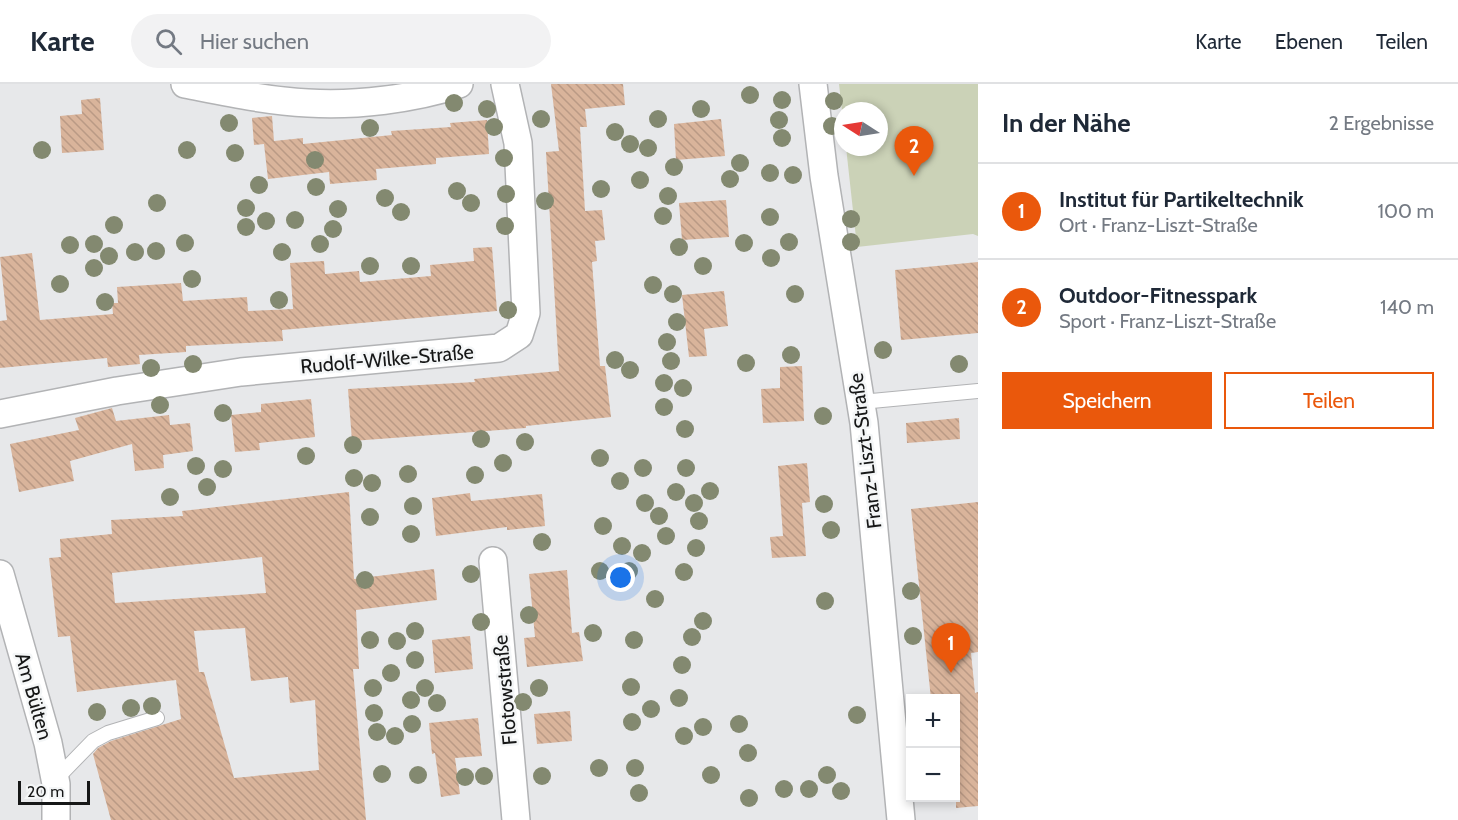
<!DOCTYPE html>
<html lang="de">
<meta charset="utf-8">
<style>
:root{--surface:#fff;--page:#f2f2f3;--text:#1f2937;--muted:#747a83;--line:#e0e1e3;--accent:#ea580c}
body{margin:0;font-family:Cabin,sans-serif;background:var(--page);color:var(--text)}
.controls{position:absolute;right:18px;bottom:18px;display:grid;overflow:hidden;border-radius:0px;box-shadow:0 3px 9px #0003}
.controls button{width:54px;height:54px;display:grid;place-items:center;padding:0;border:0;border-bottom:2px solid var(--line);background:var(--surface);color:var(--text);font:30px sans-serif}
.compass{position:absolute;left:834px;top:18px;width:54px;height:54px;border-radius:50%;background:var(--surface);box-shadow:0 3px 9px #0003;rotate:282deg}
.scale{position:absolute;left:18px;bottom:15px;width:72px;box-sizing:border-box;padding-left:6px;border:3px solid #161717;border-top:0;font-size:16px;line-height:21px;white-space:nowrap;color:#161717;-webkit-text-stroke:4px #f4f6f7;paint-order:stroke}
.you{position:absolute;left:621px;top:494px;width:21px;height:21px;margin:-15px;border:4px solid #fff;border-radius:50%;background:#1a73e8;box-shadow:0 0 0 9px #1a73e833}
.badge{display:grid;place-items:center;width:39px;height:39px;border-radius:50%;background:var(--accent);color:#fff;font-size:20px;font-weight:700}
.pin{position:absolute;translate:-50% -50px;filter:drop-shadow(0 2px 3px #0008)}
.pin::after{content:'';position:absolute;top:32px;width:21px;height:18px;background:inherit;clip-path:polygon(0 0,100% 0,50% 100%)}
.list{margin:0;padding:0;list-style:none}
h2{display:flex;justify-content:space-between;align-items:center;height:78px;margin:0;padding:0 24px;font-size:26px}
h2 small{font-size:20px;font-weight:400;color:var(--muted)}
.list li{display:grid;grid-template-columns:39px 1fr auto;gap:18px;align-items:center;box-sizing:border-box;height:96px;padding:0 24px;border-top:2px solid var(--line)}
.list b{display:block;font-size:22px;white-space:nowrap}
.list p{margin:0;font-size:20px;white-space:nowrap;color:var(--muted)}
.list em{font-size:20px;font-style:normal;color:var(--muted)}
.actions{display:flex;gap:12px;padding:18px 24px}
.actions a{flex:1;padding:14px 0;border:2px solid var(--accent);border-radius:0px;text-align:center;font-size:21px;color:var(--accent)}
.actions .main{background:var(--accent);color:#fff}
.icon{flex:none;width:33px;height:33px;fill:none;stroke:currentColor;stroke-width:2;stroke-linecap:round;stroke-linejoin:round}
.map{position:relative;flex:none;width:978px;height:736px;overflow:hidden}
header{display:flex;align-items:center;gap:36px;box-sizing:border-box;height:84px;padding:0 30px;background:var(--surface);border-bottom:2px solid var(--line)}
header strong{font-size:28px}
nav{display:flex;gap:33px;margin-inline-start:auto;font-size:21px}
.search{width:420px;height:54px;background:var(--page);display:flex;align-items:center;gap:15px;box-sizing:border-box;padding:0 21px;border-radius:33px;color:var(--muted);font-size:22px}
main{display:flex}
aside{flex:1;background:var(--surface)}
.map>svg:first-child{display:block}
.grass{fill:#cbd2b7}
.building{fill:url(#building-back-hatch);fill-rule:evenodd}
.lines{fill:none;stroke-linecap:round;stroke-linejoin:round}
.lane-casing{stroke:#b2b3b5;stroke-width:16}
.street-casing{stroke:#b2b3b5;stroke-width:30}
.lane{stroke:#fff;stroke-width:14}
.street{stroke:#fff;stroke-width:27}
.tree{fill:#838970}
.labels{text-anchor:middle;stroke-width:5;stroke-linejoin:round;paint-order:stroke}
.street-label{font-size:20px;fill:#161717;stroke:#f4f6f7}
</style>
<header>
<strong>Karte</strong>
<div class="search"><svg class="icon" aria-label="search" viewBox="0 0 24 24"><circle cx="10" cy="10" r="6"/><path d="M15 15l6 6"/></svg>Hier suchen</div>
<nav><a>Karte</a><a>Ebenen</a><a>Teilen</a></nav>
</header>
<main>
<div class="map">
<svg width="978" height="736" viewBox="0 0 978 736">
<defs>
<pattern id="building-back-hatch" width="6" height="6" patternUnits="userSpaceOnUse" patternTransform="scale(1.5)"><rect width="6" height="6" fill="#d9b49b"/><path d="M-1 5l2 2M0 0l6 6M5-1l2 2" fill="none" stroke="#ba9a85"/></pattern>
</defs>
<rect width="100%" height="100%" fill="#e7e8ea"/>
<path class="grass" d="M839 0H978V152L973 150 857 163 846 63H879V27H843V36Z"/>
<path class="building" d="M551 0H623L625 21 585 25 587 43H580L585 127 602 126 605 156 595 157 597 177 592 178 600 282H605L611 333 526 342V344L352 357 348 305 475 298 474 295 559 287 546 68 559 67Z
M100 14 104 66 62 69 60 32 82 30 81 16Z
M272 32 274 57 303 54V60L392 51 391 47 451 43 450 39 487 36 489 70 436 74V80L376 85 377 96 330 100 329 88 268 95 264 60 254 61 252 34Z
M721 35 725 72 676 76 674 40Z
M726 116 729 153 682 156 679 119Z
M492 163 497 227 282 246 283 257 186 262V268L139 271 140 280 108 283 107 274 0 284V237L7 236 0 173 32 169 40 236 113 230 112 219H118L117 203 181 199 183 217 247 213 248 227 293 225 290 179 324 177 325 190 359 187 360 198 431 192 430 181 474 177 473 164Z
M978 178V249L901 256 895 186Z
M724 207 728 242 704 245 707 272 689 273 682 211Z
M802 282 804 337 763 339 761 305 780 304V283Z
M311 315 315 353 259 359 260 366 235 368 231 331 261 328V320Z
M112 324 116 337 169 331 170 341 190 339 193 367 163 371 164 384 135 387 132 360 70 377 74 397 19 408 10 360 79 346 75 334Z
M959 334 960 355 907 359 906 339Z
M807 379 810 418 802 419 806 472 772 474 770 453 783 452 778 382Z
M349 408 354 495 434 485 437 516 356 526 359 585H353L366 736H111L93 670 98 664 111 657 181 635 176 596 77 608 70 552 58 553 49 474 61 473 60 455 112 450 111 436 183 432 182 427ZM262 473 266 509 115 519 112 489ZM245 544 251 597 288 593 290 619 315 616 319 686 234 694 204 588H199L194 547Z
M470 409 471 417 542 410 545 442 507 446V443L436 452 432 414Z
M978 418V568L971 569 975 609 978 608V722L956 724V615H931L911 425Z
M567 486 572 549 579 548 583 577 527 583 524 554 535 553 529 490Z
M470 552 473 585 435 589 432 556Z
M570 627 572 657 537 660 534 630Z
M478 634 482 672 455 674 460 710 441 713 435 669 432 670 429 639Z"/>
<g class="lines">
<defs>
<path id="lane" d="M861 318 978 307
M55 696 93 657 108 649 157 634"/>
<path id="street" d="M185 0C226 8 267 17 308 19 355 22 414 15 459 0
M813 0 824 92 864 339 901 736
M0 330 117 307 241 288 499 264 519 251 526 229 518 59 505 0
M493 477 516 736
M0 490 48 659 56 700V736"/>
</defs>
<use href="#lane" class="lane-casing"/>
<use href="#street" class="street-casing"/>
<use href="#lane" class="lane"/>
<use href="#street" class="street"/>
</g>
<g class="tree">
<circle cx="750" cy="11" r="9"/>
<circle cx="782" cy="16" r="9"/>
<circle cx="834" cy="17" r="9"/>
<circle cx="454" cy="19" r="9"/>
<circle cx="487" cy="25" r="9"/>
<circle cx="701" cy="25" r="9"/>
<circle cx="541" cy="35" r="9"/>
<circle cx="658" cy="35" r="9"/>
<circle cx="779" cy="36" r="9"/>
<circle cx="229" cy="39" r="9"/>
<circle cx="832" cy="42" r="9"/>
<circle cx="494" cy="43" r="9"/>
<circle cx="370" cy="44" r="9"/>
<circle cx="615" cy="48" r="9"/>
<circle cx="782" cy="54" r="9"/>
<circle cx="630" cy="60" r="9"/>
<circle cx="648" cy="64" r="9"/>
<circle cx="42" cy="66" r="9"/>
<circle cx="187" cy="66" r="9"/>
<circle cx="235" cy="69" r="9"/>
<circle cx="504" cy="74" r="9"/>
<circle cx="315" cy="76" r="9"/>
<circle cx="740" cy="79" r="9"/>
<circle cx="674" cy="83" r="9"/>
<circle cx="770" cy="89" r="9"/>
<circle cx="793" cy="91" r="9"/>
<circle cx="730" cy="95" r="9"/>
<circle cx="640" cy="96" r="9"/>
<circle cx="259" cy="101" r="9"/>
<circle cx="316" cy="103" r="9"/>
<circle cx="601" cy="105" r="9"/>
<circle cx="457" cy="107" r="9"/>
<circle cx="506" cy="110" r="9"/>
<circle cx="668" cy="112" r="9"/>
<circle cx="385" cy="114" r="9"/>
<circle cx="545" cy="117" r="9"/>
<circle cx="157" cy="119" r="9"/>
<circle cx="471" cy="119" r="9"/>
<circle cx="246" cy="124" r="9"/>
<circle cx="338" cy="125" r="9"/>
<circle cx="401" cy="128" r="9"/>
<circle cx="663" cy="132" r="9"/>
<circle cx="770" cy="133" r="9"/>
<circle cx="851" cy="135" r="9"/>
<circle cx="295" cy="136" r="9"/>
<circle cx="266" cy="137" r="9"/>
<circle cx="114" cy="141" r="9"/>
<circle cx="505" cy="142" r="9"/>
<circle cx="246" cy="143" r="9"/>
<circle cx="333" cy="145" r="9"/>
<circle cx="789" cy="158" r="9"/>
<circle cx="851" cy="158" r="9"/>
<circle cx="185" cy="159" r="9"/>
<circle cx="744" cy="159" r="9"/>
<circle cx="94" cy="160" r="9"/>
<circle cx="320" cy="160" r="9"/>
<circle cx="70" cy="161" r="9"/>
<circle cx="679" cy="163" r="9"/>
<circle cx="156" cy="167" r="9"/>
<circle cx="135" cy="168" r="9"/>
<circle cx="282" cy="168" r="9"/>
<circle cx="109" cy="172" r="9"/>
<circle cx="771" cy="174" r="9"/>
<circle cx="370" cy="182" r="9"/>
<circle cx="411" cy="182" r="9"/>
<circle cx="703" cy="182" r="9"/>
<circle cx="94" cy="184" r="9"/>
<circle cx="192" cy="195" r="9"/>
<circle cx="60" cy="200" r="9"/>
<circle cx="653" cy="201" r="9"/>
<circle cx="673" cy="210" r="9"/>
<circle cx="795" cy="210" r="9"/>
<circle cx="279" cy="216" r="9"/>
<circle cx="105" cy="218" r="9"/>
<circle cx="508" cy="226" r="9"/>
<circle cx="677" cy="238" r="9"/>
<circle cx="667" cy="258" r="9"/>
<circle cx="883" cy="266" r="9"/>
<circle cx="791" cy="271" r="9"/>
<circle cx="615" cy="276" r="9"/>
<circle cx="671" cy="277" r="9"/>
<circle cx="746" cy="279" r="9"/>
<circle cx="193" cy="280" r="9"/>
<circle cx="959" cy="280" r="9"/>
<circle cx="151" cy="284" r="9"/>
<circle cx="630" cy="286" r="9"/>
<circle cx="664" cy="299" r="9"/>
<circle cx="683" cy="304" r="9"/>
<circle cx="160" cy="321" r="9"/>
<circle cx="664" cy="323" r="9"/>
<circle cx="223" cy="329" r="9"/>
<circle cx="823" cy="332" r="9"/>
<circle cx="685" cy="345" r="9"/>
<circle cx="481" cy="355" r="9"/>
<circle cx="525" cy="358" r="9"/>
<circle cx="353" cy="361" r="9"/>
<circle cx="306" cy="372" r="9"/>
<circle cx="600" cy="374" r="9"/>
<circle cx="503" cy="379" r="9"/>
<circle cx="196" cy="382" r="9"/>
<circle cx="643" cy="384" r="9"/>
<circle cx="686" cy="384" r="9"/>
<circle cx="223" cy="385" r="9"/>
<circle cx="408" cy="390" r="9"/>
<circle cx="475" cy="391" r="9"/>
<circle cx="354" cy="394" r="9"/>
<circle cx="620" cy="397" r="9"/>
<circle cx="372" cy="399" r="9"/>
<circle cx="207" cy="403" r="9"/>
<circle cx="710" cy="407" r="9"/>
<circle cx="676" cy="408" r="9"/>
<circle cx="170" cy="413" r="9"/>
<circle cx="645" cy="419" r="9"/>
<circle cx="694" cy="419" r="9"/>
<circle cx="824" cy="420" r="9"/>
<circle cx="413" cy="422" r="9"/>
<circle cx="659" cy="432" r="9"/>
<circle cx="370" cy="433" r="9"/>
<circle cx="699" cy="437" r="9"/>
<circle cx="603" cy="442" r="9"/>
<circle cx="831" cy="446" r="9"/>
<circle cx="411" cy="450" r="9"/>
<circle cx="666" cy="452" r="9"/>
<circle cx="542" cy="458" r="9"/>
<circle cx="622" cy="462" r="9"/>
<circle cx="696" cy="464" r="9"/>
<circle cx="642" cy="469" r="9"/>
<circle cx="600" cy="487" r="9"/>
<circle cx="629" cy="487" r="9"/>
<circle cx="684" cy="488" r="9"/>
<circle cx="471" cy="490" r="9"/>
<circle cx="365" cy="496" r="9"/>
<circle cx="911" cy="507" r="9"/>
<circle cx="655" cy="515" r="9"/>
<circle cx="825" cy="517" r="9"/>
<circle cx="529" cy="531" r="9"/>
<circle cx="703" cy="537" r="9"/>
<circle cx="481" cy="538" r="9"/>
<circle cx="415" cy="547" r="9"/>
<circle cx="593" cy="549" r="9"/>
<circle cx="913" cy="552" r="9"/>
<circle cx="692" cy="553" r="9"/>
<circle cx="370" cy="556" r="9"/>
<circle cx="634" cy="556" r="9"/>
<circle cx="397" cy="557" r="9"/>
<circle cx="415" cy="576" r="9"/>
<circle cx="682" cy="581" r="9"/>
<circle cx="391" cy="589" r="9"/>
<circle cx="631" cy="603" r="9"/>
<circle cx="373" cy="604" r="9"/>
<circle cx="425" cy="604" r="9"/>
<circle cx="539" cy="604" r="9"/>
<circle cx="679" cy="614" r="9"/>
<circle cx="411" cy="616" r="9"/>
<circle cx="523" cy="618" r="9"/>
<circle cx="437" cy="619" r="9"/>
<circle cx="152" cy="622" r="9"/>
<circle cx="131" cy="624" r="9"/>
<circle cx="651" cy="625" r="9"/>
<circle cx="97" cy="628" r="9"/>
<circle cx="374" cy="629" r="9"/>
<circle cx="857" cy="631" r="9"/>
<circle cx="632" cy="638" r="9"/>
<circle cx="412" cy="640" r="9"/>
<circle cx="739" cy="640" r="9"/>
<circle cx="703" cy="643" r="9"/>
<circle cx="377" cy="648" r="9"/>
<circle cx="395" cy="652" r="9"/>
<circle cx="684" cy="652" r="9"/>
<circle cx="748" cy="669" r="9"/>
<circle cx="599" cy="684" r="9"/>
<circle cx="635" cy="684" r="9"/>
<circle cx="382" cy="690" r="9"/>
<circle cx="418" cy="691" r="9"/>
<circle cx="711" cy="691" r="9"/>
<circle cx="827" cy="691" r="9"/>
<circle cx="484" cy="692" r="9"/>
<circle cx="542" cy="692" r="9"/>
<circle cx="465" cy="693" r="9"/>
<circle cx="784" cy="705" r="9"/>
<circle cx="809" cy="705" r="9"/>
<circle cx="841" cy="707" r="9"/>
<circle cx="639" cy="709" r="9"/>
<circle cx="749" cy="714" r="9"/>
</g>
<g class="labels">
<g class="street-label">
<text transform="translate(387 275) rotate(-5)" y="7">Rudolf-Wilke-Straße</text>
<text transform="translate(865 367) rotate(-97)" y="7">Franz-Liszt-Straße</text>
<text transform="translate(505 606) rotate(-95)" y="7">Flotowstraße</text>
<text transform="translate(34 612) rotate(74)" y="7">Am Bülten</text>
</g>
</g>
</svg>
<div class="controls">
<button>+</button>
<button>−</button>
</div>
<svg class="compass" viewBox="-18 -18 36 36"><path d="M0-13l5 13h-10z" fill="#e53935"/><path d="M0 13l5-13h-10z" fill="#747a83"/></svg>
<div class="scale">20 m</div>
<div class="you"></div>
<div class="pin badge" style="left:951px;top:589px">1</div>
<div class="pin badge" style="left:914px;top:92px">2</div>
</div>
<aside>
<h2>In der Nähe<small>2 Ergebnisse</small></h2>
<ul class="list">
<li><span class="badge">1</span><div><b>Institut für Partikeltechnik</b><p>Ort · Franz-Liszt-Straße</p></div><em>100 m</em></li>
<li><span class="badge">2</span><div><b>Outdoor-Fitnesspark</b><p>Sport · Franz-Liszt-Straße</p></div><em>140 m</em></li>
</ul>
<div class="actions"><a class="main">Speichern</a><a>Teilen</a></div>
</aside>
</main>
